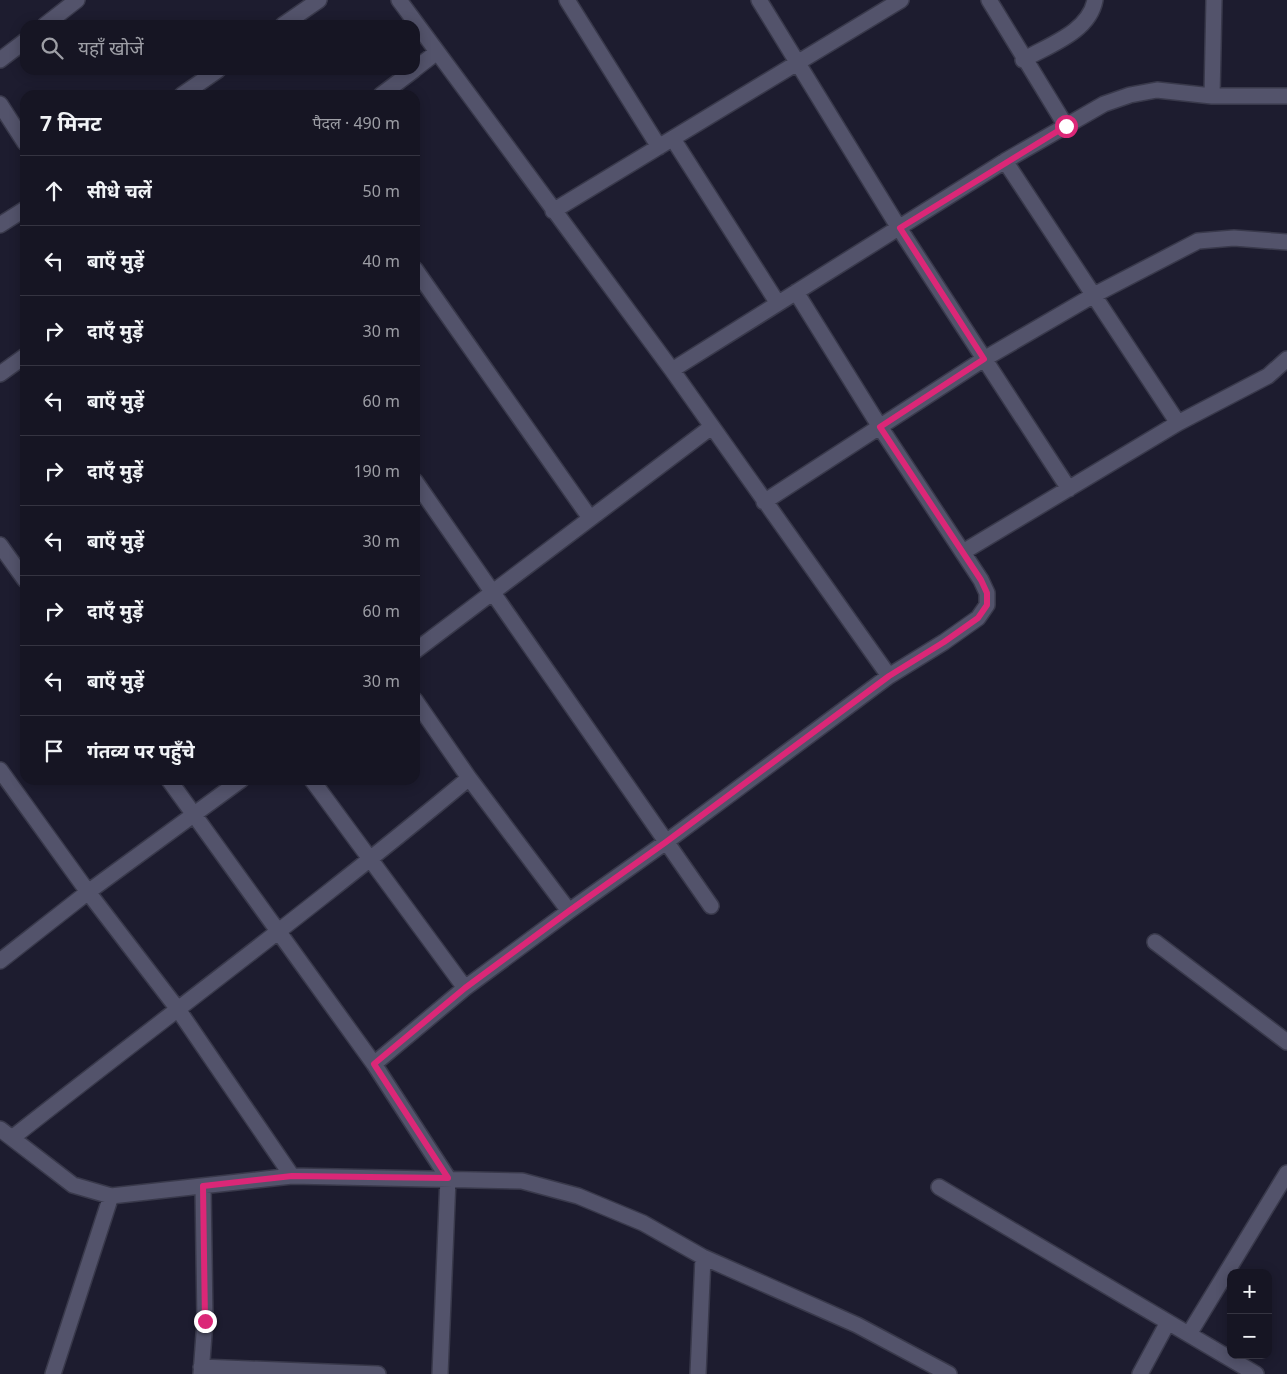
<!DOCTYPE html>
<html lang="hi">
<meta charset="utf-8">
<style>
:root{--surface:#161523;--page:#232230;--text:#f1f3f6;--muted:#9e9fa6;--line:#353441}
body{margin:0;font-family:"Noto Sans","Noto Sans Devanagari",sans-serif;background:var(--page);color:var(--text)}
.controls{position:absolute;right:15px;bottom:15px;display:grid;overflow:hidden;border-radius:10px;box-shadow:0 2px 12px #0003}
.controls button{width:45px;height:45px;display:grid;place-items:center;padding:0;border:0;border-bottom:1px solid var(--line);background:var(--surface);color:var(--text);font:25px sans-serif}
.stop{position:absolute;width:15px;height:15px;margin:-11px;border:4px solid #db2777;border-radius:50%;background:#fff}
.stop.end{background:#db2777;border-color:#fff;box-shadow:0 1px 5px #0008}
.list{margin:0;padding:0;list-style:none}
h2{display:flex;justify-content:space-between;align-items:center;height:65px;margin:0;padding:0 20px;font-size:21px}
h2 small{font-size:16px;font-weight:400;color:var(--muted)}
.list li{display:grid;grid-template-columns:32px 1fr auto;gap:15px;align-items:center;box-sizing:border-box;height:70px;padding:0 20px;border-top:1px solid var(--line)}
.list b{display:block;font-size:19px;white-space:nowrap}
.list em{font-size:16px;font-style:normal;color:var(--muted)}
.icon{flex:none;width:28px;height:28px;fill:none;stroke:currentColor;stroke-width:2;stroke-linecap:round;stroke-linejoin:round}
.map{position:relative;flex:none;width:1287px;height:1374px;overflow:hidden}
.search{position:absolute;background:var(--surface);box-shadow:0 2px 12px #0003;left:20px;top:20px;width:400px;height:55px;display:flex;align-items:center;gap:12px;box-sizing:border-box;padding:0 18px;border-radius:15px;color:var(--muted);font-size:19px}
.panel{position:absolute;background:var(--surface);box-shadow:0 2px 12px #0003;left:20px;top:90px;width:400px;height:695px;border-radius:15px}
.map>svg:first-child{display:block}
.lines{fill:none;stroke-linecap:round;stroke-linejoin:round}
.street-casing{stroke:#39394b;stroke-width:18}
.street{stroke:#53536b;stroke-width:15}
.route{stroke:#db2777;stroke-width:6}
</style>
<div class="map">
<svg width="1287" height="1374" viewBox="0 0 1287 1374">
<rect width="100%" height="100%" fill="#1d1c2f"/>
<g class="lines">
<defs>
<path id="street" d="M399 0 672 370 889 676
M567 0 659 147
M759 0 899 228 1069 489
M989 0 1066 126
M45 25 77 0
M283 25 319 0
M0 60 25 41
M1023 60C1049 45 1089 32 1095 0
M415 69 437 52
M182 95 218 70
M381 95 414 70
M1212 96 1214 0
M0 104 25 143
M673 139 777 302
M1005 161 1178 423
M553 211 901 0
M0 225 25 209
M415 269 590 518
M672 370 1005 161 1104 104 1130 95 1157 90 1212 96H1287
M0 374 25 356
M415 481 711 906
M764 502 984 359 1094 295 1198 241 1234 238 1287 242
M0 545 25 580
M963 552 1178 423 1268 376 1287 359
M415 651 710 428
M415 700 469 778 569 911
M0 770 88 892 177 1008 292 1176
M169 780 374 1064 448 1178 440 1374
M312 780 465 988
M1155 942 1287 1042
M0 961 88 892 241 780
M374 1064 465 988 569 911 666 842 889 676 944 642 978 618 987 605V593L981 580 880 427 796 292
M0 1129 73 1185 111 1196 292 1176 522 1181 578 1196 643 1223 703 1257 857 1325 949 1374
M12 1138C164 1018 320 903 469 778
M939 1187 1256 1374
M1189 1334 1287 1173
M201 1367 378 1374
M53 1374 111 1196
M201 1374 205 1321 203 1186
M698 1374 703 1257
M1140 1374 1168 1322"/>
</defs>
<use href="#street" class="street-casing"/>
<use href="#street" class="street"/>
</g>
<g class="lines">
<path class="route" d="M205 1321 203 1186 292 1176 448 1178 374 1064 465 988 569 911 666 842 889 676 944 642 978 618 987 605V593L981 580 880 427 984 359 900 228 1066 126"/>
</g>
</svg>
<div class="controls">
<button>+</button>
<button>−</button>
</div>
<div class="stop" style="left:1066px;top:126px"></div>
<div class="stop end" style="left:205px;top:1321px"></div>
<div class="search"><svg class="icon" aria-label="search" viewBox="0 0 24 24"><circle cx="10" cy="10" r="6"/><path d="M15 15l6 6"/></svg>यहाँ खोजें</div>
<section class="panel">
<h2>7 मिनट<small>पैदल · 490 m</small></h2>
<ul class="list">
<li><svg class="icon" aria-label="ahead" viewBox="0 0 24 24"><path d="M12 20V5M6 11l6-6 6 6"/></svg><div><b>सीधे चलें</b></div><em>50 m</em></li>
<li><svg class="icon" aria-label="left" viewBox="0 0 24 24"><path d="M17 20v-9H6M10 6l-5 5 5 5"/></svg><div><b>बाएँ मुड़ें</b></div><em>40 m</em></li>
<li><svg class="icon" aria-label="right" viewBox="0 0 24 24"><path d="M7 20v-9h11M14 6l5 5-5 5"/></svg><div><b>दाएँ मुड़ें</b></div><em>30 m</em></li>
<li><svg class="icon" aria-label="left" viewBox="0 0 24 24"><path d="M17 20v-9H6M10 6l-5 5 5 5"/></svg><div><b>बाएँ मुड़ें</b></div><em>60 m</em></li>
<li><svg class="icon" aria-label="right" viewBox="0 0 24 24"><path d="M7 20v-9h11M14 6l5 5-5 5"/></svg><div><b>दाएँ मुड़ें</b></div><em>190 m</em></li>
<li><svg class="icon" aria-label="left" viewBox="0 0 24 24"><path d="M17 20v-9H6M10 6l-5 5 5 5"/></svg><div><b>बाएँ मुड़ें</b></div><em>30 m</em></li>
<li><svg class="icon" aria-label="right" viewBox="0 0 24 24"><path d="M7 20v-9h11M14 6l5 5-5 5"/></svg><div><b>दाएँ मुड़ें</b></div><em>60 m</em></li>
<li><svg class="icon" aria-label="left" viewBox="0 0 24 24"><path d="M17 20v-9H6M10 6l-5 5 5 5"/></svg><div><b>बाएँ मुड़ें</b></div><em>30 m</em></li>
<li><svg class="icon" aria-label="arrive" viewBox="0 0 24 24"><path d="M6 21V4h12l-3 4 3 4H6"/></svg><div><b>गंतव्य पर पहुँचे</b></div></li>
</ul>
</section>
</div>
